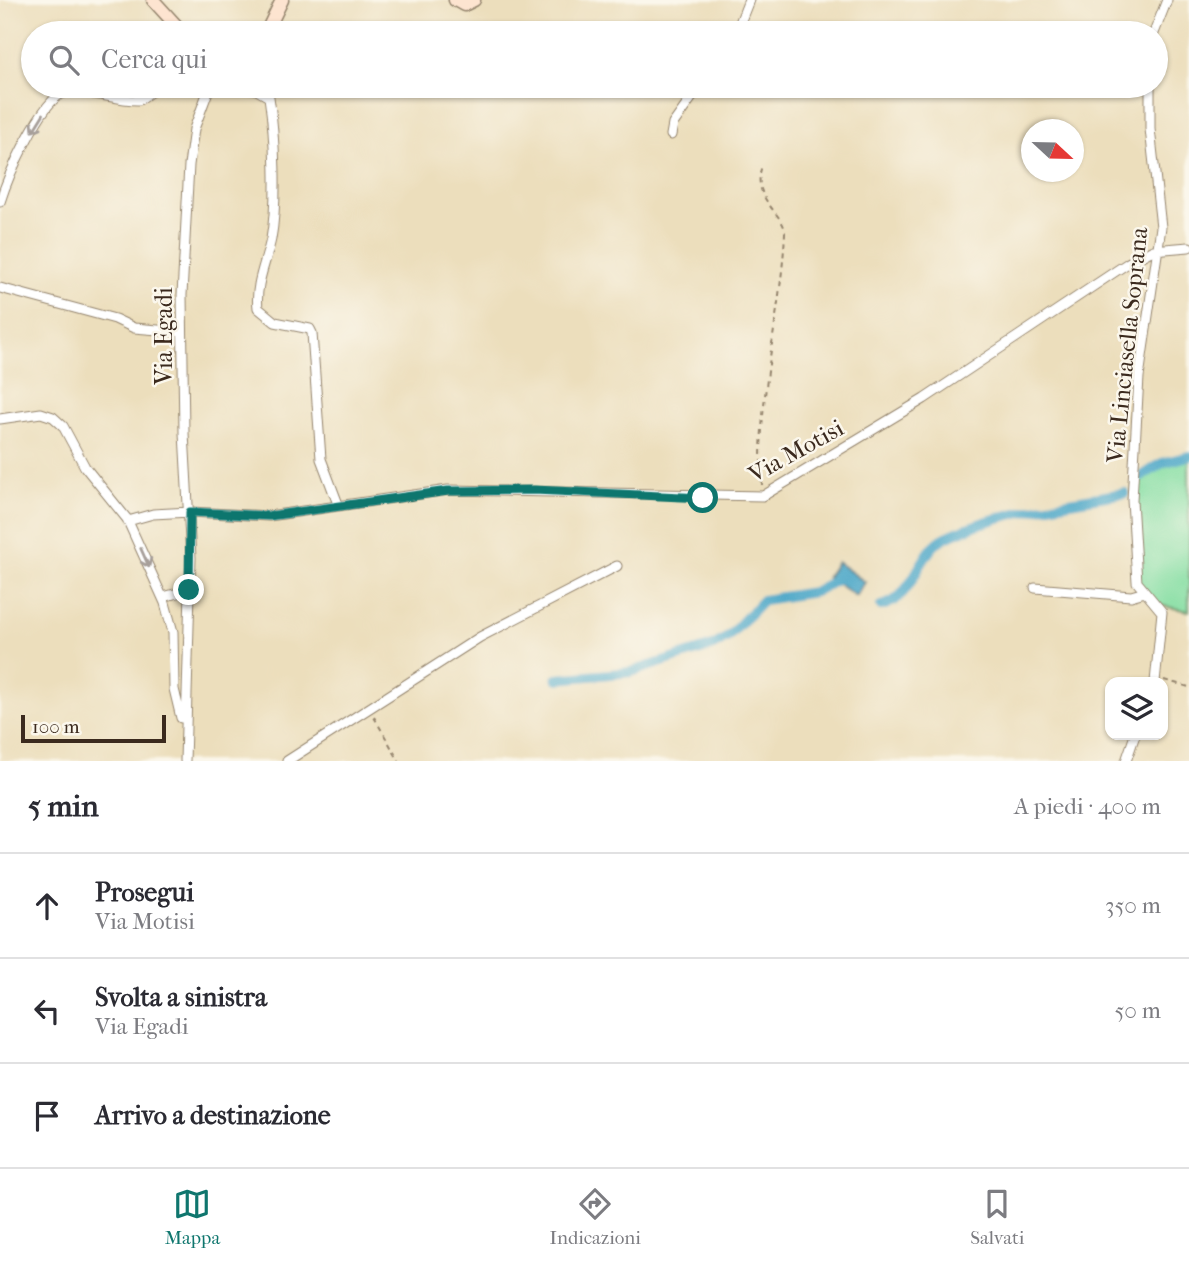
<!DOCTYPE html>
<html lang="it">
<meta charset="utf-8">
<style>
:root{--surface:#fff;--page:#f2f2f3;--text:#2b2b33;--muted:#7c7c81;--line:#e1e1e2;--accent:#0f766e}
body{margin:0;font-family:"IM FELL French Canon",serif;background:var(--page);color:var(--text)}
.controls{position:absolute;right:21px;bottom:21px;display:grid;overflow:hidden;border-radius:14px;box-shadow:0 2px 5px #0004}
.controls button{width:63px;height:63px;display:grid;place-items:center;padding:0;border:0;border-bottom:2px solid var(--line);background:var(--surface);color:var(--text);font:35px sans-serif}
.compass{position:absolute;left:1021px;top:119px;width:63px;height:63px;border-radius:50%;background:var(--surface);box-shadow:0 2px 5px #0004;rotate:112deg}
.scale{position:absolute;left:21px;bottom:18px;width:145px;box-sizing:border-box;padding-left:7px;border:4px solid #3b2a1e;border-top:0;font-size:19px;line-height:24px;white-space:nowrap;color:#3b2a1e;-webkit-text-stroke:5px #fbf7ec;paint-order:stroke}
.stop{position:absolute;width:21px;height:21px;margin:-16px;border:5px solid #0f766e;border-radius:50%;background:#fff}
.stop.end{background:#0f766e;border-color:#fff;box-shadow:0 2px 7px #0008}
.list{margin:0;padding:0;list-style:none}
h2{display:flex;justify-content:space-between;align-items:center;height:91px;margin:0;padding:0 28px;font-size:30px}
h2 small{font-size:23px;font-weight:400;color:var(--muted)}
.list li{display:grid;grid-template-columns:46px 1fr auto;gap:21px;align-items:center;box-sizing:border-box;height:105px;padding:0 28px;border-top:2px solid var(--line)}
.list b{display:block;font-size:26px;white-space:nowrap}
.list p{margin:0;font-size:23px;white-space:nowrap;color:var(--muted)}
.list em{font-size:23px;font-style:normal;color:var(--muted)}
.icon{flex:none;width:38px;height:38px;fill:none;stroke:currentColor;stroke-width:2;stroke-linecap:round;stroke-linejoin:round}
.map{position:relative;flex:none;width:1189px;height:761px;overflow:hidden}
.search{position:absolute;background:var(--surface);box-shadow:0 2px 5px #0004;left:21px;right:21px;top:21px;height:77px;display:flex;align-items:center;gap:18px;box-sizing:border-box;padding:0 24px;border-radius:38px;color:var(--muted);font-size:26px}
.sheet{height:406px;background:var(--surface)}
nav{display:flex;justify-content:space-around;align-items:center;box-sizing:border-box;height:98px;border-top:2px solid var(--line);background:var(--surface);font-size:19px;color:var(--muted)}
nav a{display:grid;justify-items:center;gap:4px}
nav .on{color:var(--accent)}
.map>svg:first-child{display:block}
.green{fill:#85dea3;stroke:#608460;stroke-width:2}
.water{fill:#49a6c7;stroke:#426872;stroke-width:2}
.lines{fill:none;stroke-linecap:round;stroke-linejoin:round}
.canal{stroke:#49a6c7;stroke-width:10}
.minor-casing{stroke:#94846d;stroke-width:11}
.secondary-casing{stroke:#94846d;stroke-width:15}
.path{stroke:#94846d;stroke-width:2;stroke-dasharray:5 5;stroke-linecap:butt}
.minor{stroke:#fff;stroke-width:9}
.secondary{stroke:#fde4d0;stroke-width:12}
.oneway{stroke:#a79f9a}
.route{stroke:#0f766e;stroke-width:9}
.labels{text-anchor:middle;stroke-width:5;stroke-linejoin:round;paint-order:stroke}
.street-label{font-size:24px;fill:#3b2a1e;stroke:#fbf7ec}
</style>
<div class="map">
<svg width="1189" height="761" viewBox="0 0 1189 761">
<rect width="100%" height="100%" fill="#fbf7ec"/>
<filter id="ink" filterUnits="userSpaceOnUse"><feTurbulence type="fractalNoise" baseFrequency=".0143" numOctaves="2"/><feDisplacementMap in="SourceGraphic" scale="14" xChannelSelector="R" yChannelSelector="G"/><feConvolveMatrix kernelMatrix="1 2 1 2 8 2 1 2 1" color-interpolation-filters="sRGB"/></filter>
<filter id="wash" filterUnits="userSpaceOnUse"><feTurbulence type="fractalNoise" baseFrequency=".00686" numOctaves="4" result="noise"/><feDisplacementMap in="SourceGraphic" scale="28" xChannelSelector="R" yChannelSelector="G"/><feGaussianBlur stdDeviation="1.57" result="paint"/><feColorMatrix in="noise" values="0 0 0 0 0 0 0 0 0 0 0 0 0 0 0 0 0 1.4 0 .05"/><feComposite in="paint" operator="in"/></filter>
<g filter="url(#wash)">
<rect width="100%" height="100%" fill="#ecdebc"/>
<path class="green" d="M1189 456V611L1158 605 1137 582 1133 486C1150 467 1165 462 1189 456Z"/>
<path class="water" d="M837 562 865 582 856 596 827 577Z"/>
<g class="lines">
<path class="canal" d="M1141 477 1162 463 1189 456
M881 606C915 599 918 550 946 537 1001 512 1066 502 1125 493
M557 679 631 672 713 646 728 637 763 600 814 592 834 581"/>
</g>
</g>
<g filter="url(#ink)">
<g class="lines">
<defs>
<path id="minor" d="M736 33 749 0
M1154 33 1167 0
M220 86 255 89 269 97C275 136 278 201 271 239 266 263 255 284 258 308L275 322 310 329 312 333 321 459 338 504
M1150 86V129L1161 227 1139 377 1132 500 1137 582 1162 612 1155 682
M798 89 799 86
M671 135 673 124 700 86
M0 202C7 179 41 99 64 93 82 88 117 101 139 100L159 86
M0 288 115 319 134 328 182 332
M0 419 41 413 53 417 63 426 85 467 127 519 165 603 173 632 174 689 181 718
M128 521 153 514 190 512 269 516 448 490 763 496 924 399 1128 263 1153 250 1189 247
M1035 588 1131 596 1145 592
M163 597 189 590
M185 761 191 558 184 433 182 295 189 165 194 129 210 86
M287 761 480 637 617 566
M1126 761 1135 735"/>
<path id="secondary" d="M153 0 183 33
M455 0 464 5 474 0
M266 33 282 0"/>
</defs>
<use href="#minor" class="minor-casing"/>
<use href="#secondary" class="secondary-casing"/>
<path class="path" d="M762 485C756 401 781 317 785 233 786 215 750 199 762 166
M1164 680 1189 687
M374 717 399 761"/>
<use href="#minor" class="minor"/>
<use href="#secondary" class="secondary"/>
</g>
<defs><path id="oneway-shaft" d="M-6 0H5M1.5-3L5.5 0L1.5 3" fill="none" stroke-width="1.6" stroke-linecap="round" stroke-linejoin="round" transform="scale(1.75)"/></defs>
<g class="oneway">
<use href="#oneway-shaft" transform="translate(38 123) rotate(122)"/>
<use href="#oneway-shaft" transform="translate(145 558) rotate(66)"/>
</g>
</g>
<g class="lines" filter="url(#ink)">
<path class="route" d="M189 590 190 512 269 516 448 491 534 490 703 498"/>
</g>
<g class="labels">
<g class="street-label">
<text transform="translate(164 336) rotate(-90)" y="8">Via Egadi</text>
<text transform="translate(1127 345) rotate(-84)" y="8">Via Linciasella Soprana</text>
<text transform="translate(796 451) rotate(-29)" y="8">Via Motisi</text>
</g>
</g>
</svg>
<div class="controls">
<button><svg class="icon" aria-label="layers" viewBox="0 0 24 24"><path d="M12 4l9 5-9 5-9-5zM3 14l9 5 9-5"/></svg></button>
</div>
<svg class="compass" viewBox="-18 -18 36 36"><path d="M0-13l5 13h-10z" fill="#e53935"/><path d="M0 13l5-13h-10z" fill="#7c7c81"/></svg>
<div class="scale">100 m</div>
<div class="stop" style="left:703px;top:498px"></div>
<div class="stop end" style="left:189px;top:590px"></div>
<div class="search"><svg class="icon" aria-label="search" viewBox="0 0 24 24"><circle cx="10" cy="10" r="6"/><path d="M15 15l6 6"/></svg>Cerca qui</div>
</div>
<section class="sheet">
<h2>5 min<small>A piedi · 400 m</small></h2>
<ul class="list">
<li><svg class="icon" aria-label="ahead" viewBox="0 0 24 24"><path d="M12 20V5M6 11l6-6 6 6"/></svg><div><b>Prosegui</b><p>Via Motisi</p></div><em>350 m</em></li>
<li><svg class="icon" aria-label="left" viewBox="0 0 24 24"><path d="M17 20v-9H6M10 6l-5 5 5 5"/></svg><div><b>Svolta a sinistra</b><p>Via Egadi</p></div><em>50 m</em></li>
<li><svg class="icon" aria-label="arrive" viewBox="0 0 24 24"><path d="M6 21V4h12l-3 4 3 4H6"/></svg><div><b>Arrivo a destinazione</b></div></li>
</ul>
</section>
<nav>
<a class="on"><svg class="icon" aria-label="map" viewBox="0 0 24 24"><path d="M3 6l6-2 6 2 6-2v14l-6 2-6-2-6 2zM9 4v14M15 6v14"/></svg>Mappa</a>
<a><svg class="icon" aria-label="directions" viewBox="0 0 24 24"><path d="M12 3l9 9-9 9-9-9zM9 14v-3h6M13 9l2 2-2 2"/></svg>Indicazioni</a>
<a><svg class="icon" aria-label="saved" viewBox="0 0 24 24"><path d="M7 4h10v16l-5-4-5 4z"/></svg>Salvati</a>
</nav>
